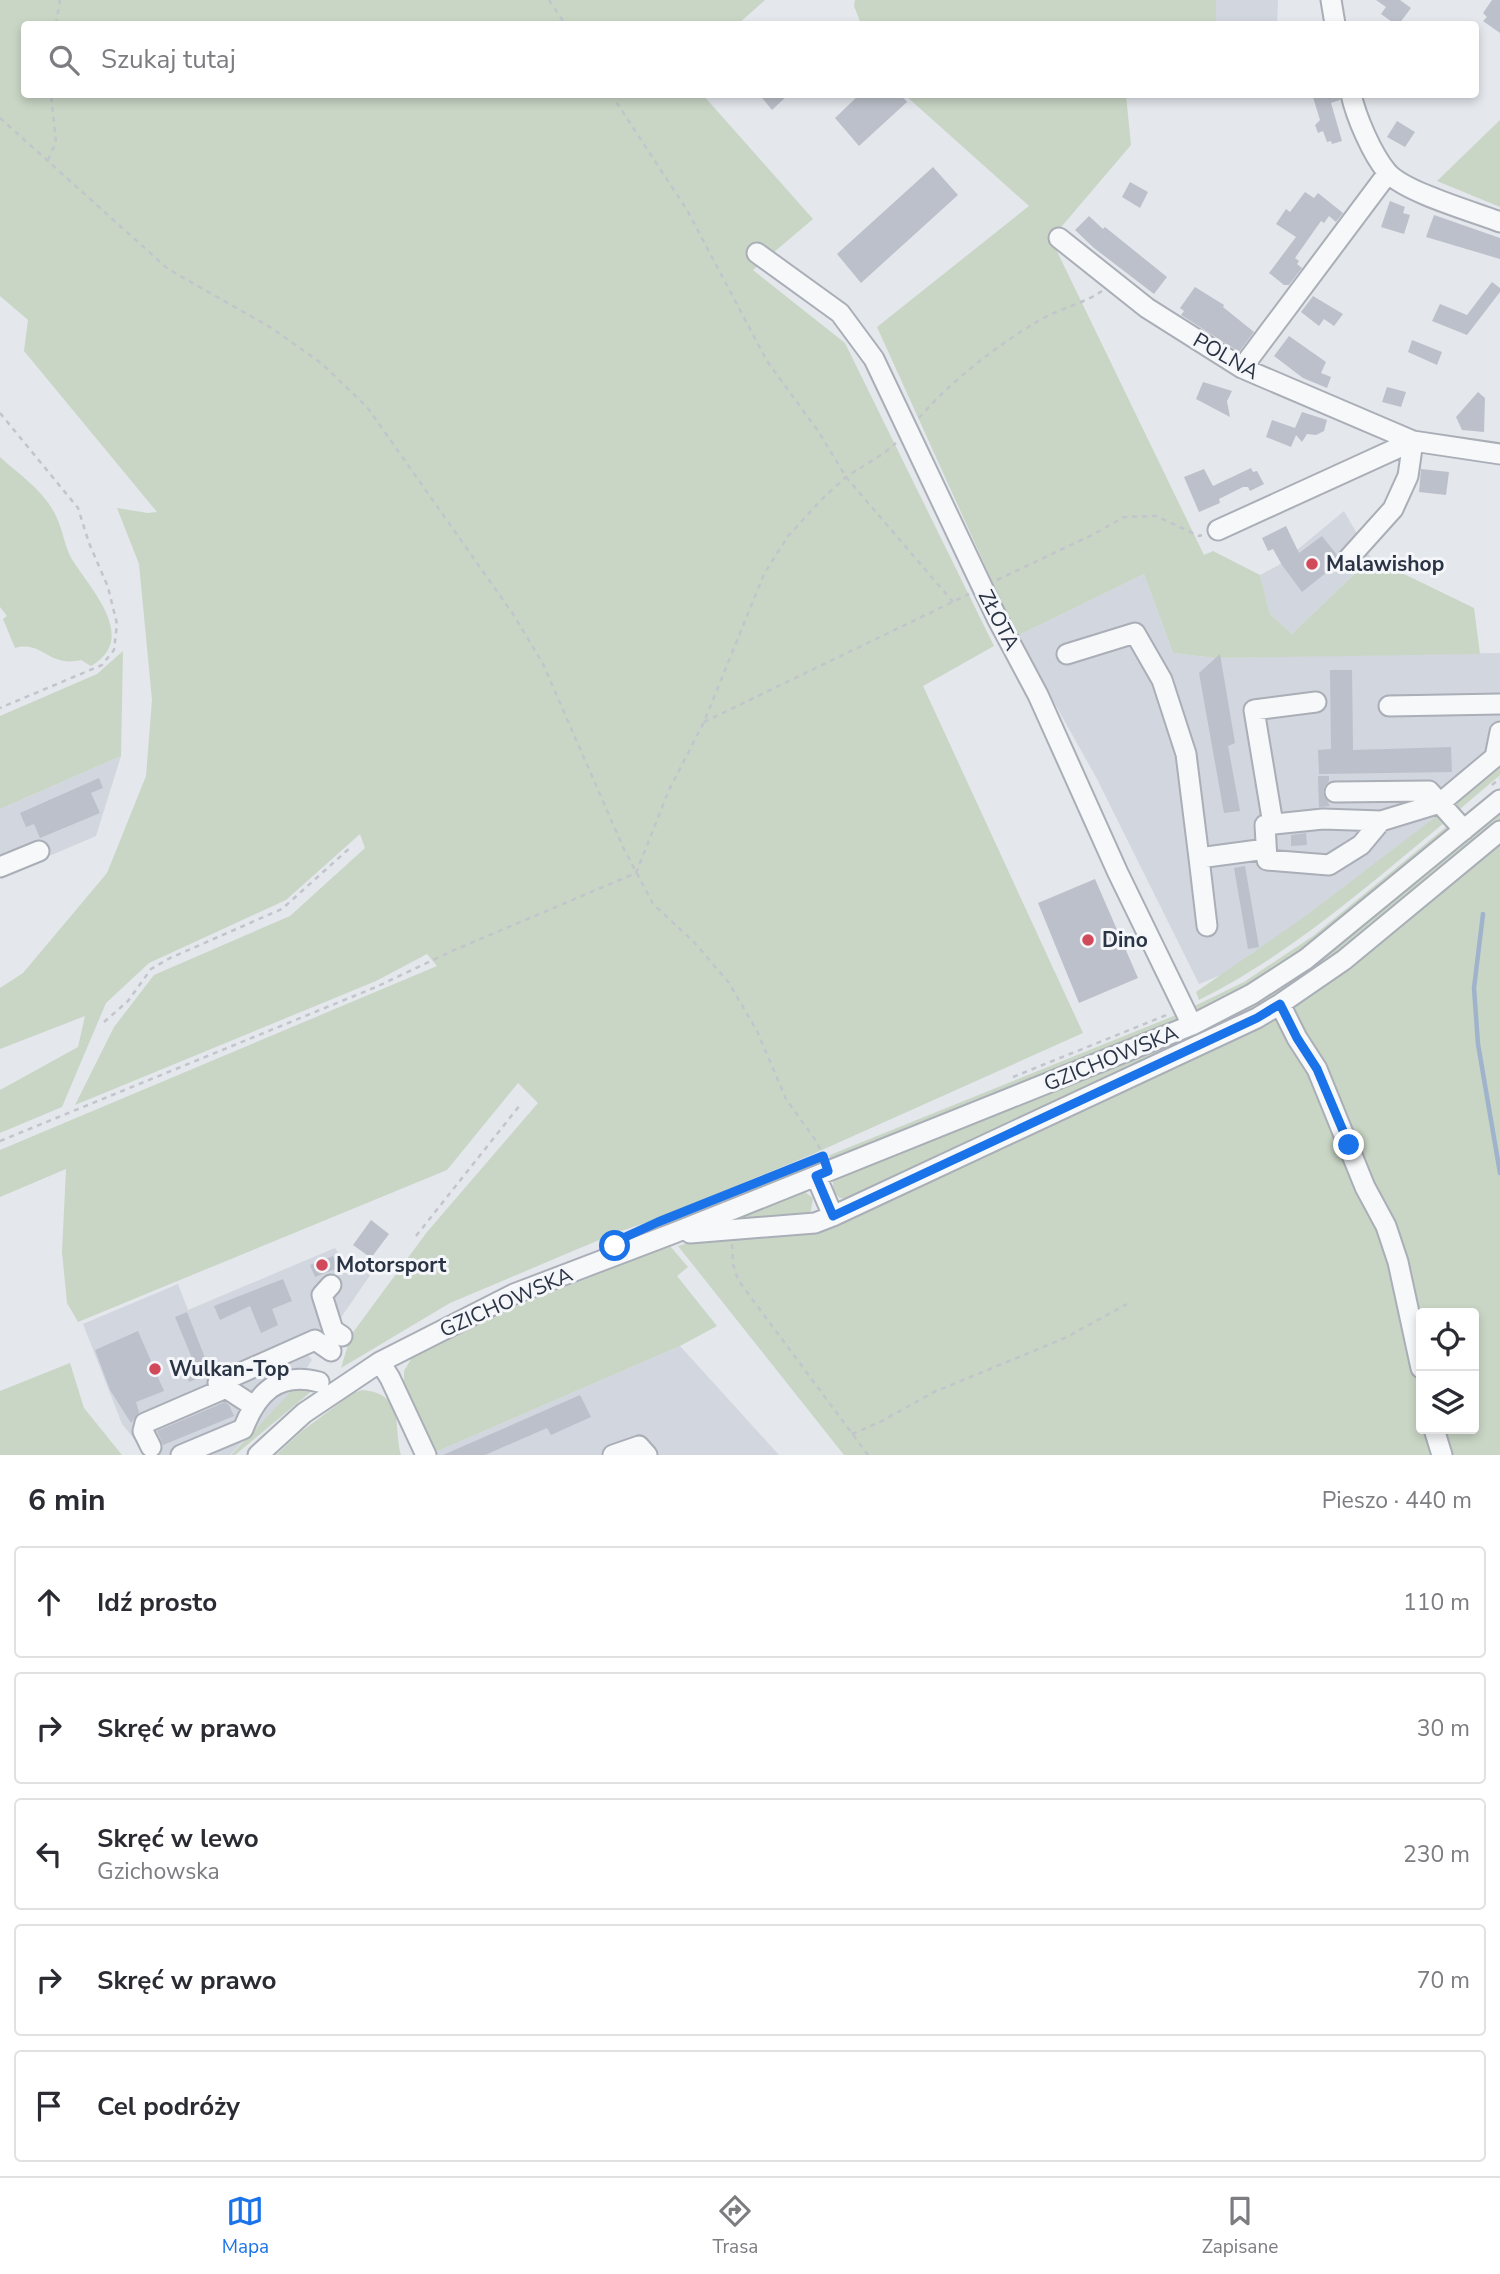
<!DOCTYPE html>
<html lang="pl">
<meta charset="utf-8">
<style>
:root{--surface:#fff;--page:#f7f7f7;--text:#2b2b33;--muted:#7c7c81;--line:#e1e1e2;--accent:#1a73e8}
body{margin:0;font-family:"Nunito Sans",sans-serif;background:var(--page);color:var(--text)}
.controls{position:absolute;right:21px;bottom:21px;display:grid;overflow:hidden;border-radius:7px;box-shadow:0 4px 10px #0003}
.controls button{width:63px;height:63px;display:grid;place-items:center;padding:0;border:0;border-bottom:2px solid var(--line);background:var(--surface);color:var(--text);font:35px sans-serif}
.stop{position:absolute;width:21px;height:21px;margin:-16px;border:5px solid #1a73e8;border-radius:50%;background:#fff}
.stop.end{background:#1a73e8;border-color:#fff;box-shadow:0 2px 7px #0008}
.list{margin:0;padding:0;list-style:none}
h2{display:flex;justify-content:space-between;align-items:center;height:91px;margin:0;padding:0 28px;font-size:30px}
h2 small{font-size:23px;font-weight:400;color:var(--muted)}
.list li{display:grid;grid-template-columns:46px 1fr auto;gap:21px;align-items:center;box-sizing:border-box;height:112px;margin:0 14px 14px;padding:0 14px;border:2px solid var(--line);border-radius:7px}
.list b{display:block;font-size:26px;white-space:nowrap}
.list p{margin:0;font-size:23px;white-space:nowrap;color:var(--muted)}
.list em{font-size:23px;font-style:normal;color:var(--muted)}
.icon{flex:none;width:38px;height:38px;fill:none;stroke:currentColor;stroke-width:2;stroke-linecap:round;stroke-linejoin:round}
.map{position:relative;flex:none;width:1500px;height:1455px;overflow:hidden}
.search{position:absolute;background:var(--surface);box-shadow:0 4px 10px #0003;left:21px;right:21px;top:21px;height:77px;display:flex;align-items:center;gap:18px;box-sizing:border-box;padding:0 24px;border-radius:7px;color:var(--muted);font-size:26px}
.sheet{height:721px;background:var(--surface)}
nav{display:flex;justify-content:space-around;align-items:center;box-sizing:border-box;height:98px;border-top:2px solid var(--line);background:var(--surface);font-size:19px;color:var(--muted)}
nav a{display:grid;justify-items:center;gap:4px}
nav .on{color:var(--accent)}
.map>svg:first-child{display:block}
.built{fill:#d2d6de}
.green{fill:#c9d6c5;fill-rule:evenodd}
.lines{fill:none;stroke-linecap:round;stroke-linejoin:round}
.stream{stroke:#9fb4cc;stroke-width:4.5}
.building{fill:#bbc0ca}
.minor-casing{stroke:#a9aeb7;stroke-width:23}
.path{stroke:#c2c5cb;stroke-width:2.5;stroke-dasharray:5 5;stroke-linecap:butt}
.minor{stroke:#f7f8fa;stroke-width:19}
.route{stroke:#1a73e8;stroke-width:9}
.poi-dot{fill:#d1495b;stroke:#f4f6f9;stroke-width:2.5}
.labels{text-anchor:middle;stroke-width:6;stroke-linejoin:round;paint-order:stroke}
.street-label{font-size:21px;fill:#2b3445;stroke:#f4f6f9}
.poi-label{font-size:21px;font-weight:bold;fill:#2b3445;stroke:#f4f6f9;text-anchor:start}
</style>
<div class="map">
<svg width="1500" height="1455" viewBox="0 0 1500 1455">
<rect width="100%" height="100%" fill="#e4e7ec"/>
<path class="built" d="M1216 0H1278L1277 24H1216Z
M1344 511 1371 558 1292 634 1270 614 1260 575 1279 565Z
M1144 574 1173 653 1215 658 1500 653V766L1307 919 1250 954 1238 968 1199 984 1097 779 1017 636Z
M121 756 96 836 0 877V809Z
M335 1248 349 1271 367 1264 373 1271 329 1335 312 1333 212 1375 216 1387 304 1350 312 1360 294 1389 230 1455H147L122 1424 83 1324 178 1284 188 1310Z
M680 1346 779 1455H434L433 1453Z"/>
<path class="green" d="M0 0H765L738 24H24V94L703 95 813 219 753 270 845 343 994 646 923 686 1083 1033 813 1154 654 1220 618 1232 450 1303 341 1368 351 1335 427 1232 538 1103 518 1083 447 1170 78 1322 67 1303 62 1252 66 1169 0 1197V1150L437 966 427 954 376 981 75 1105 114 1027 154 975 290 916 365 848 360 834 286 900 149 963 106 1003 62 1107 0 1133V1090L78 1047 85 1016 0 1049V988L23 973 107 873 146 776 152 700 139 564 117 508 148 513 157 512 24 351 28 320 0 296Z
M855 0H1216V24H861L854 6Z
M905 95H1126L1131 145 1051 239 1204 555 1213 551 1260 575 1270 614 1292 634 1371 558 1474 608 1480 654 1215 658 1173 653 1144 574 1017 636 877 327 1029 206Z
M1500 120V207L1437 181Z
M0 457C19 474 45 492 56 516 63 530 65 549 73 561 93 592 138 639 91 666L81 660C48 668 43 640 15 648L3 619 7 616 0 607Z
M123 651 121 756 0 809V716L97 674Z
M1500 767V775L1460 809 1455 803Z
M1500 810V820L1353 943 1260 1006 849 1199 840 1198 833 1191V1181L836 1177 1323 957Z
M1438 815 1444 823C1365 888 1291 954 1199 1000L1196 992 1307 915Z
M1446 827 1449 832 1296 958 1208 1009 830 1160 829 1158 830 1155 1176 1015 1244 982 1313 936Z
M1500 840V1455H844L678 1246 691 1242 824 1227 878 1206 1246 1033ZM1421 1313H1474V1429H1421Z
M815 1162 814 1167 618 1247 623 1241 647 1229Z
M800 1192H805L813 1198 811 1211 807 1214 750 1219 742 1217Z
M670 1246 688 1267 677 1276 717 1326 680 1346 433 1453 404 1384V1371L414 1354 468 1325Z
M70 1363 84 1408 122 1455H0V1391Z
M297 1385 313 1390 235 1455H231Z
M362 1390C406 1394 393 1425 401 1455H276L302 1431 353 1393Z"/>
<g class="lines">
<path class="stream" d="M1483 914 1474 988 1478 1044 1500 1173"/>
</g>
<path class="building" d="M1376 0H1400L1411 8 1399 24H1395L1381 14 1386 7Z
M1492 0H1500V33L1483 21 1487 17 1483 13Z
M759 94H789L772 110Z
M860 94H900L907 102 859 146 835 118Z
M1312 94H1339L1340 100 1331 103 1342 141 1332 144 1331 141 1327 142 1323 131 1318 133 1315 125 1320 120Z
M1397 121 1415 132 1405 147 1387 137Z
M933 167 958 195 861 283 837 254Z
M1130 182 1148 192 1140 208 1122 197Z
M1305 192 1314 198 1318 193 1343 213 1336 222 1329 216 1324 223 1321 221 1295 258 1299 261 1297 264 1302 268 1289 285H1284L1269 273 1296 237 1276 224 1286 209 1290 212Z
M1390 201 1405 207 1403 213 1410 215 1404 234 1381 227Z
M1434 215 1500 238V259L1426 237Z
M1089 216 1103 229 1105 227 1167 277 1154 294 1094 248 1075 230Z
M1492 282 1500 288V292L1467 335 1432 321 1440 304 1467 315Z
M1195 287 1224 305 1223 307 1254 332 1239 352 1181 315 1184 311 1180 308Z
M1313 296 1343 314 1334 326 1324 319 1319 326 1301 312Z
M1289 336 1326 362 1321 373 1331 377 1327 388 1303 378 1274 356Z
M1412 340 1442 352 1437 365 1408 352Z
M1203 382 1232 391 1227 401 1230 417 1196 399Z
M1387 387 1406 392 1401 407 1382 402Z
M1478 392 1485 398 1484 432 1462 430 1456 417Z
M1302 412 1327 420 1324 431 1316 435 1307 434 1302 442 1296 435 1291 447 1266 437 1272 420 1295 428Z
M1251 468 1253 472 1257 471 1264 484 1250 491 1248 487H1243L1219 499 1220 503 1199 512 1184 477 1204 469 1213 486Z
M1421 469 1449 472 1446 495 1419 492Z
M1286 526 1299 553 1322 536 1337 555V564L1302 592 1282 565 1273 549 1268 551 1262 538Z
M1220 654 1235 743 1228 746 1240 811 1224 813 1199 673Z
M1330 670H1352L1353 750 1451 747 1452 772 1319 774 1318 750 1331 749Z
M1318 776H1329V781L1324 787 1323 793 1330 806 1319 807Z
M99 778 103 788 91 793 100 813 40 838 34 824 26 827 20 813Z
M1306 833 1307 845 1291 846V835Z
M1245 866 1259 947 1248 949 1234 868Z
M1095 879 1138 978 1079 1003 1038 903Z
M371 1220 389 1234 371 1258 353 1245Z
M333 1256 338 1268 315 1277 310 1265Z
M283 1279 292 1301 272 1309 278 1325 261 1333 250 1306 220 1320 214 1306Z
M187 1312 211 1373 189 1382 181 1363 192 1358 175 1317Z
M138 1331 164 1391 136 1402 139 1412 131 1423 110 1390 95 1350Z
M580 1395 591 1417 551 1435 547 1428 485 1455H443Z
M225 1402 229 1405 234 1416 163 1445 157 1431Z"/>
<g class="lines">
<defs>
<path id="minor" d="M1331 0 1335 24
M1351 94C1356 117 1372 154 1387 172 1404 192 1474 212 1500 222
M1059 238 1147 308 1242 368 1413 441 1500 454
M757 253 840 313 874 359 997 618 1038 695 1118 873 1192 1025
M1242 368 1388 173
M1218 530 1413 441
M1348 559 1393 509 1408 476 1413 441
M1067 654 1135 633 1162 680 1186 754 1199 858 1266 849
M1389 706 1500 704
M1335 792 1429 791 1464 830
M1381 821 1323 819 1265 825 1267 860 1329 865 1361 845 1381 821 1440 803 1495 757 1500 732
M1273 824 1254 710 1316 702
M1199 858 1207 926
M0 867 39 851
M1280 1004 1297 1038 1317 1069 1365 1187 1386 1226 1398 1262 1421 1368
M816 1176 833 1216
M690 1233 815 1223 833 1216 1257 1018 1280 1004 1344 960 1500 831
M331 1285 322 1295 333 1330 342 1336
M380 1362 390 1378 426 1455
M218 1383 315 1340 331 1351
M1434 1429 1442 1455
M151 1447 143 1431 145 1423 226 1388 252 1405
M181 1455 243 1429C257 1393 278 1371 319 1382
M258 1455 304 1413 380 1362 514 1294 674 1233 1192 1025 1252 994 1306 959 1500 800
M613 1455 639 1446 647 1455"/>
</defs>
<use href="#minor" class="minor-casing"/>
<path class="path" d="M549 0 565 24
M56 24 60 0
M611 94 687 210 767 361 818 431 846 477 953 602
M0 118 168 269 270 327 321 363 367 407 513 614 543 664 623 847 653 904 694 942 729 983 757 1031 786 1099 816 1141 823 1155
M48 160 56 142 51 94
M0 413 78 508 89 543 108 587 117 624 114 650 102 665 0 708
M919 418C952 380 995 347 1038 321 1058 309 1083 304 1102 291
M997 580 1094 534 1124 517 1156 516 1199 536 1202 535
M704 722 969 594
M1492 785 1500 778
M104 1022 128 1001 151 969 170 958 282 909 352 846
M1013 1077 1169 1014
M0 1141 376 987 452 951 636 873 669 790 704 722 764 574 788 536 824 497 846 477 884 453 896 443
M416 1236 520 1105
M732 1244 733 1264 738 1280 868 1455
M852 1434 880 1422 934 1392 1065 1338 1127 1304"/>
<use href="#minor" class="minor"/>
</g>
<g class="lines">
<path class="route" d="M615 1246 621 1239 658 1222 823 1156 828 1171 816 1176 833 1216 1257 1018 1280 1004 1297 1038 1317 1069 1349 1145"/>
</g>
<g class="poi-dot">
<circle cx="1312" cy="564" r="7"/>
<circle cx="1088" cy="940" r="7"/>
<circle cx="322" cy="1265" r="7"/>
<circle cx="155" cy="1369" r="7"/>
</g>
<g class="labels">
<g class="street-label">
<text transform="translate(1226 356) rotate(30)" y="7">POLNA</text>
<text transform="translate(999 620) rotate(63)" y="7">ZŁOTA</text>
<text transform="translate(1111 1058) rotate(-22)" y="7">GZICHOWSKA</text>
<text transform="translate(506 1302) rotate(-24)" y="7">GZICHOWSKA</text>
</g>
<g class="poi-label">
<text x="1326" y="571">Malawishop</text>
<text x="1102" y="947">Dino</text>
<text x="336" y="1272">Motorsport</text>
<text x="169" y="1376">Wulkan-Top</text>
</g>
</g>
</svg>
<div class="controls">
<button><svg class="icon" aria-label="locate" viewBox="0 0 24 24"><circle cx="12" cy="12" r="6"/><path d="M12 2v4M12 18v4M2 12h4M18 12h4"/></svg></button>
<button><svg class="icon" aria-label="layers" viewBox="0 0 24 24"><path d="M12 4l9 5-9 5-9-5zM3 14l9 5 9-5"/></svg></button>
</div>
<div class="stop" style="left:615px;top:1246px"></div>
<div class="stop end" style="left:1349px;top:1145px"></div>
<div class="search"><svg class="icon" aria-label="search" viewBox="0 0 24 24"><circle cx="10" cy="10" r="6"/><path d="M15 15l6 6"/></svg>Szukaj tutaj</div>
</div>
<section class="sheet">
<h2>6 min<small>Pieszo · 440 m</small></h2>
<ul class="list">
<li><svg class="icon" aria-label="ahead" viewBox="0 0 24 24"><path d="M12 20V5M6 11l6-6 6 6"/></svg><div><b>Idź prosto</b></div><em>110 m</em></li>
<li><svg class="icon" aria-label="right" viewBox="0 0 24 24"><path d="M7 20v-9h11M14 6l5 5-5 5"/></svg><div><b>Skręć w prawo</b></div><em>30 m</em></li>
<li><svg class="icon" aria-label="left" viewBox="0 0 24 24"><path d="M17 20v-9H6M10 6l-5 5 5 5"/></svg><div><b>Skręć w lewo</b><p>Gzichowska</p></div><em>230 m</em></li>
<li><svg class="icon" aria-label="right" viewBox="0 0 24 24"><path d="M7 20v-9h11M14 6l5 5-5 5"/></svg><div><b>Skręć w prawo</b></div><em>70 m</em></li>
<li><svg class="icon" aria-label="arrive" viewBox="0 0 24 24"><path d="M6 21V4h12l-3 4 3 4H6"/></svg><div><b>Cel podróży</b></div></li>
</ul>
</section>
<nav>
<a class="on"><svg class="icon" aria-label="map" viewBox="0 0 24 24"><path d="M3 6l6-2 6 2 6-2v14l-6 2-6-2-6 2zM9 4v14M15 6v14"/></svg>Mapa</a>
<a><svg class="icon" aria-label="directions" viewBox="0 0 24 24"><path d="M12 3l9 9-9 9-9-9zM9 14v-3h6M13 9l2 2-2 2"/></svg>Trasa</a>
<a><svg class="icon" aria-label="saved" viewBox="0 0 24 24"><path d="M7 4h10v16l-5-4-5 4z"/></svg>Zapisane</a>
</nav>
